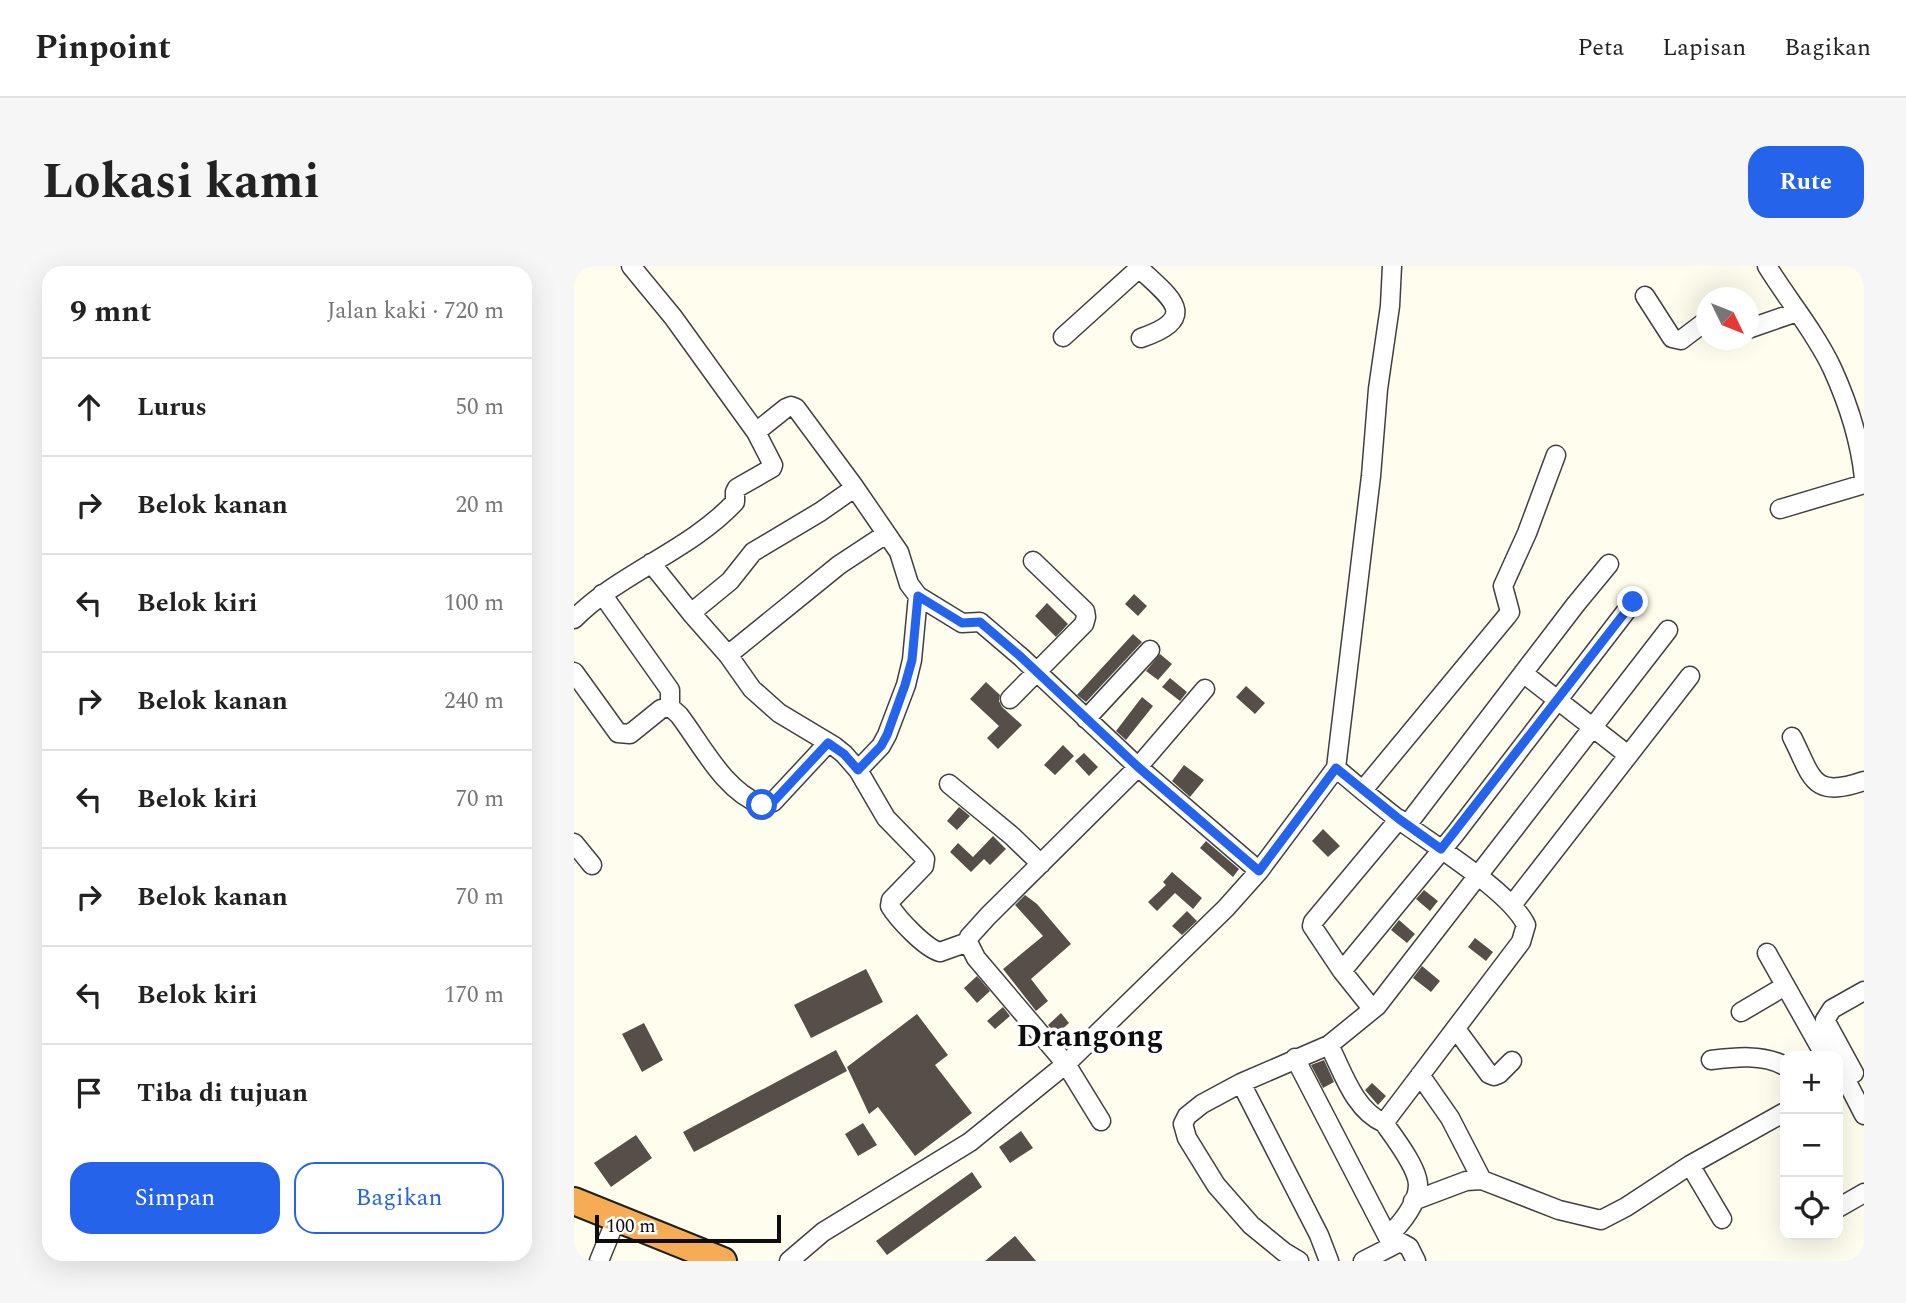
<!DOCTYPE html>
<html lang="id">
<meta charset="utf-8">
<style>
:root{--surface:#fff;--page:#f6f6f6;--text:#222;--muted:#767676;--line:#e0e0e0;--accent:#2563eb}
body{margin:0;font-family:Spectral,serif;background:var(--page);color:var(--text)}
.controls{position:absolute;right:21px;bottom:21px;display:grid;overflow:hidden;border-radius:14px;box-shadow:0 7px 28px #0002}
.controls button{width:63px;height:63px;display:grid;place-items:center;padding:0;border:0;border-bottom:2px solid var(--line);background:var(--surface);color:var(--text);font:35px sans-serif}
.compass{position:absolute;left:1122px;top:21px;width:63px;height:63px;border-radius:50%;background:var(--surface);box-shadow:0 7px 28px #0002;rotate:133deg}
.scale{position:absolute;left:21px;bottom:18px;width:186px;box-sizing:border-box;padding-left:7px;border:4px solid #0d0d0d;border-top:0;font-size:19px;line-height:24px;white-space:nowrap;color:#0d0d0d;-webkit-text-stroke:5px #fff;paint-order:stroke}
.stop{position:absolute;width:21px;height:21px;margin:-16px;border:5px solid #2563eb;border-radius:50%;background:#fff}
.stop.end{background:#2563eb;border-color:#fff;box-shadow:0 2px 7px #0008}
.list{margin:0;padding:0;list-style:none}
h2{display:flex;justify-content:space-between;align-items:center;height:91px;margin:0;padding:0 28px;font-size:30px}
h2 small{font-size:23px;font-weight:400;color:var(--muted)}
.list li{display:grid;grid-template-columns:46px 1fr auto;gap:21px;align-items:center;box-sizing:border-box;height:98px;padding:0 28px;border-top:2px solid var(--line)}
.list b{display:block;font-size:26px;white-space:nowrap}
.list em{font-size:23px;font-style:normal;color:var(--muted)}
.actions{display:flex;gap:14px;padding:21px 28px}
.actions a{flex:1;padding:16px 0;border:2px solid var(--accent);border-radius:21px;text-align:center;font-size:24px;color:var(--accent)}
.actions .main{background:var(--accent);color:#fff}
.icon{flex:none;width:38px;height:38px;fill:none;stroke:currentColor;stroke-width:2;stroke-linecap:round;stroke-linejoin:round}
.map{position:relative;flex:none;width:1290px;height:995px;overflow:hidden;border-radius:21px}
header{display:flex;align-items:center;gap:42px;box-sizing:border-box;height:98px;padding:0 35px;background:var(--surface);border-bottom:2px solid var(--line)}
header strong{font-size:33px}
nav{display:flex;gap:38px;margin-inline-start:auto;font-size:24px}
.intro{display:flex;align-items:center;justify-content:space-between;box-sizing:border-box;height:168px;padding:0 42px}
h1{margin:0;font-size:49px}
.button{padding:18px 32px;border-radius:21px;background:var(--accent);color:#fff;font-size:24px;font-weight:700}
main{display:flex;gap:42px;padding:0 42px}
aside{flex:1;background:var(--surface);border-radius:21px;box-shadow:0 7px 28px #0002}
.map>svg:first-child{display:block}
.building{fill:#564f49}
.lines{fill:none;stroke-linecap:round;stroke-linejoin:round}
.minor-casing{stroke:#404040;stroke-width:21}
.highway-casing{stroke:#1e1e1e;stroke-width:30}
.minor{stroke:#fff;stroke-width:18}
.highway{stroke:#f5ac55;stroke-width:26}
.route{stroke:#2563eb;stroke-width:9}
.labels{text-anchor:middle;stroke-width:7;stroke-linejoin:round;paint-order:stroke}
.quarter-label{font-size:32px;font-weight:bold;fill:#0d0d0d;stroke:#fff}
</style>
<header>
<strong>Pinpoint</strong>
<nav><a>Peta</a><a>Lapisan</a><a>Bagikan</a></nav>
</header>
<div class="intro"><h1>Lokasi kami</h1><a class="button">Rute</a></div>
<main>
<aside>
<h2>9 mnt<small>Jalan kaki · 720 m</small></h2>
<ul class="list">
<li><svg class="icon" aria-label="ahead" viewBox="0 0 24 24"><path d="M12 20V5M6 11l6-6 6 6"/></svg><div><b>Lurus</b></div><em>50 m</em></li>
<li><svg class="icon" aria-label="right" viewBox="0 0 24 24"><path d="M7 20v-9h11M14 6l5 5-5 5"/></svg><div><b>Belok kanan</b></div><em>20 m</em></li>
<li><svg class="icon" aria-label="left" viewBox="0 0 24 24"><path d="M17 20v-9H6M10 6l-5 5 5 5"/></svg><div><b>Belok kiri</b></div><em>100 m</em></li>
<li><svg class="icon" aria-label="right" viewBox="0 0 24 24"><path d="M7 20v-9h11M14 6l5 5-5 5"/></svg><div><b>Belok kanan</b></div><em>240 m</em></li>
<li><svg class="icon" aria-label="left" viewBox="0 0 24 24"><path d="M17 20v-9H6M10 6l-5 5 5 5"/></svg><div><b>Belok kiri</b></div><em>70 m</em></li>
<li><svg class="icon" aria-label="right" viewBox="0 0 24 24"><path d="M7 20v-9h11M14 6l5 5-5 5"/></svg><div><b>Belok kanan</b></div><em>70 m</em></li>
<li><svg class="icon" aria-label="left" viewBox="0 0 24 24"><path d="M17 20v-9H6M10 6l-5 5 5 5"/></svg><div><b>Belok kiri</b></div><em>170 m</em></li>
<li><svg class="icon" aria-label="arrive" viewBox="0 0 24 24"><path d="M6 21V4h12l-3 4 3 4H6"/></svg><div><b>Tiba di tujuan</b></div></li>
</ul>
<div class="actions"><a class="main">Simpan</a><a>Bagikan</a></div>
</aside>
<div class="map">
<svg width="1290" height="995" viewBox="0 0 1290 995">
<rect width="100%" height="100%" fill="#fffded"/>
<path class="building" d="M560 328 573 340 564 350 551 338Z
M473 337 494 358 482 371 461 350Z
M559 368 568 376 512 436 503 429Z
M586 388 598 398 584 414 572 405Z
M596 412 613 426 606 435 588 421Z
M412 416 426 429 425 435 428 441 448 459 424 483 413 472 425 460 396 433Z
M672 420 691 437 681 448 662 431Z
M568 431 579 440 552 474 542 465Z
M489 479 500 490 481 509 470 499Z
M510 487 524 501 515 510 501 495Z
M610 499 630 514 616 531 598 515Z
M385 541 396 550 383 564 373 555Z
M749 563 766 580 754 591 738 575Z
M419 570 432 583 416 599 410 593 397 606 376 586 384 577 399 591Z
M632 575 665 603 659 611 626 582Z
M598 606 628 632 619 643 601 627 583 645 574 636 592 619 589 616Z
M850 624 864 635 856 645 842 633Z
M451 629 463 638 497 678 457 713 474 735 462 745 429 703 469 670 441 639Z
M613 645 623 655 608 669 598 660Z
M825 654 841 668 833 677 817 664Z
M901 672 919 686 912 695 894 681Z
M848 700 866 715 857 726 839 712Z
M292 703 309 736 237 772 220 739Z
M403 710 416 725 403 737 390 722Z
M429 741 436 750 421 763 413 755Z
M487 747 495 757 482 769 474 759Z
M343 748 374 789 361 799 398 847 341 890 304 841 295 848 273 801Z
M70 757 89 794 68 806 48 768Z
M262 784 273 805 120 886 109 866Z
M750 794 760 816 749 822 737 799Z
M798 817 812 830 804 839 791 824Z
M289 857 303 879 284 890 271 868Z
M447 865 459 882 436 897 425 881Z
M62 869 78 892 37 921 20 897Z
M398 906 408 921 313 989 302 975Z
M441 970 462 995H411Z"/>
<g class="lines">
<defs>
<path id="minor" d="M1193 0C1214 34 1241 66 1258 102 1274 137 1286 174 1290 212
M564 1C594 30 629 51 567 72
M1071 30 1098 72 1107 74 1132 55
M1174 63 1223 46
M489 71 562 5 564 0
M279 219 325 286 335 318 344 330 388 357 406 356 447 391 564 501 685 605
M1206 243 1290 218
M77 297 117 347 154 389 178 423 205 447 260 480 270 488 284 504 312 552 348 589 351 593 350 600 317 634 316 640C324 653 351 682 366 686L394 676 395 671 414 650 564 501 631 423
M28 328 96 424V441
M117 347 156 315 179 286 246 246 276 225 279 219 222 142 217 140 212 142 182 166
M0 353C47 306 115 285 161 236V226L163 222 198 202 199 199 182 166 99 51 57 0
M154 389 265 299 312 268
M0 406 44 467 56 468 87 443 96 441
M949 407 1054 489
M436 433 510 358 512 351 511 345 459 295
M96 441 105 449C128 479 150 525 188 539L199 536 254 477
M512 453 576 384
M1218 471C1239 512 1237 533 1290 515
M762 502C782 519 803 537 824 553 856 577 936 625 952 659L947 676 810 857C820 871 844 902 844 919 844 937 827 958 814 970
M284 504 307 480 313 469 332 419 338 394 344 330
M375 518 438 570 467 598
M789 524 933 350 936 346 929 320 953 267 982 189
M833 559 1002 338 1035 298
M0 577 18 599
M938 639 1116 410
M394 676 402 692 492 798 527 855
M1193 687 1251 790
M768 705 738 660 739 656 825 553
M800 741 796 740 768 705 881 568 1059 336
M1167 746 1211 720
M882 763 915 808 920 810 925 808 938 795
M755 779C769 806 780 844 810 857
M721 792 818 979
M1137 794C1162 791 1189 788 1211 800
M1280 807 1251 754 1258 743 1290 725
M846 809 876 852 908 914 985 944 1027 954 1052 941 1116 899 1211 846
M1271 812 1290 849
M667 817 745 969 755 995
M1116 899 1148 953
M839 935 892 915 908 914
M1264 942 1290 927
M25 995 43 951
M215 995 249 966 396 876 492 798 652 642 685 605 762 502 797 210 804 123 816 40 818 0
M725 995 710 986 677 959 642 919 613 872 609 858 613 850 628 838 667 817 755 779 803 740 1094 364
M789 995 826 976 835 981 842 995"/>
<path id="highway" d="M0 935 149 995"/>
</defs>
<use href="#minor" class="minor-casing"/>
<use href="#highway" class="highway-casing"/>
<use href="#minor" class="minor"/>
<use href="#highway" class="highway"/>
</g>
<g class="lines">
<path class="route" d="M188 539 199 536 254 477 270 488 284 504 307 480 313 469 331 419 338 394 344 330 388 357 406 356 447 391 564 501 685 605 762 502 825 553 867 583 1059 336"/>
</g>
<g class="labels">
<g class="quarter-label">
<text x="516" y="780">Drangong</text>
</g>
</g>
</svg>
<div class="controls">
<button>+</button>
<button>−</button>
<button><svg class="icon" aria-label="locate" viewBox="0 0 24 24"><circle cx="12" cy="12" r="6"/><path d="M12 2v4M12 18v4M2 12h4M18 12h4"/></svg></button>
</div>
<svg class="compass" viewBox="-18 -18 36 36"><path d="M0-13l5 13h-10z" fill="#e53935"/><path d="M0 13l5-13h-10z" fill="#767676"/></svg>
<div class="scale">100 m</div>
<div class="stop" style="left:188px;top:539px"></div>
<div class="stop end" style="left:1059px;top:336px"></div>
</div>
</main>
